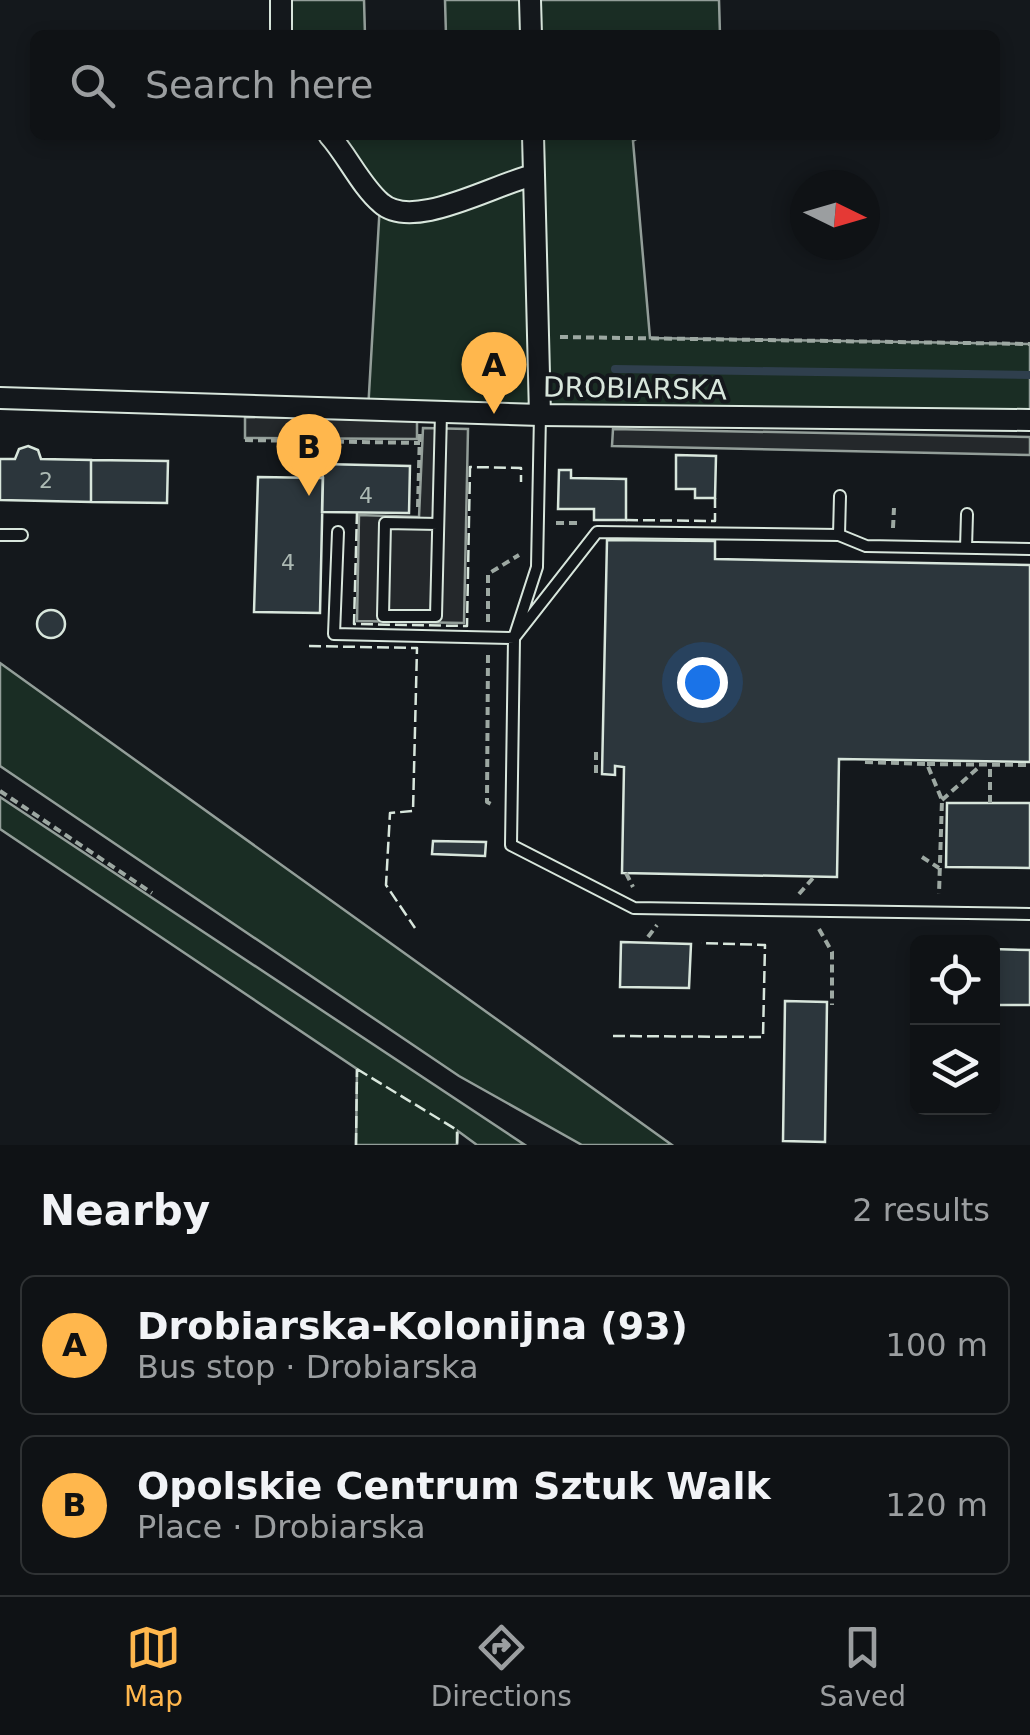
<!DOCTYPE html>
<meta charset="utf-8">
<style>
:root{--surface:#0f1215;--page:#1d2022;--text:#f1f3f6;--muted:#9b9ea0;--line:#2f3234;--accent:#ffb74d}
body{margin:0;font-family:"DejaVu Sans",sans-serif;background:var(--page);color:var(--text)}
.controls{position:absolute;right:30px;bottom:30px;display:grid;overflow:hidden;border-radius:15px;box-shadow:0 5px 15px #0003}
.controls button{width:90px;height:90px;display:grid;place-items:center;padding:0;border:0;border-bottom:2px solid var(--line);background:var(--surface);color:var(--text);font:50px sans-serif}
.compass{position:absolute;left:790px;top:170px;width:90px;height:90px;border-radius:50%;background:var(--surface);box-shadow:0 5px 15px #0003;rotate:95deg}
.you{position:absolute;left:702px;top:682px;width:35px;height:35px;margin:-25px;border:8px solid #fff;border-radius:50%;background:#1a73e8;box-shadow:0 0 0 15px #1a73e833}
.badge{display:grid;place-items:center;width:65px;height:65px;border-radius:50%;background:var(--accent);color:#111;font-size:32px;font-weight:700}
.pin{position:absolute;translate:-50% -82px;filter:drop-shadow(0 2px 5px #0008)}
.pin::after{content:'';position:absolute;top:52px;width:35px;height:30px;background:inherit;clip-path:polygon(0 0,100% 0,50% 100%)}
.list{margin:0;padding:0;list-style:none}
h2{display:flex;justify-content:space-between;align-items:center;height:130px;margin:0;padding:0 40px;font-size:42px}
h2 small{font-size:32px;font-weight:400;color:var(--muted)}
.list li{display:grid;grid-template-columns:65px 1fr auto;gap:30px;align-items:center;box-sizing:border-box;height:140px;margin:0 20px 20px;padding:0 20px;border:2px solid var(--line);border-radius:15px}
.list b{display:block;font-size:38px;white-space:nowrap}
.list p{margin:0;font-size:32px;white-space:nowrap;color:var(--muted)}
.list em{font-size:32px;font-style:normal;color:var(--muted)}
.icon{flex:none;width:55px;height:55px;fill:none;stroke:currentColor;stroke-width:2;stroke-linecap:round;stroke-linejoin:round}
.map{position:relative;flex:none;width:1030px;height:1145px;overflow:hidden}
.search{position:absolute;background:var(--surface);box-shadow:0 5px 15px #0003;left:30px;right:30px;top:30px;height:110px;display:flex;align-items:center;gap:25px;box-sizing:border-box;padding:0 35px;border-radius:15px;color:var(--muted);font-size:38px}
.sheet{height:450px;background:var(--surface)}
nav{display:flex;justify-content:space-around;align-items:center;box-sizing:border-box;height:140px;border-top:2px solid var(--line);background:var(--surface);font-size:28px;color:var(--muted)}
nav a{display:grid;justify-items:center;gap:5px}
nav .on{color:var(--accent)}
.map>svg:first-child{display:block}
.green{fill:#1a2d24;stroke:#939e99;stroke-width:2.5}
.parking{fill:#24282b;stroke:#939e99;stroke-width:2.5}
.lines{fill:none;stroke-linecap:round;stroke-linejoin:round}
.stream{stroke:#2f3f4d;stroke-width:8}
.building{fill:#2c363c;stroke:#d8e6dc;stroke-width:2.5}
.service-casing{stroke:#d8e6dc;stroke-width:14}
.minor-casing{stroke:#d8e6dc;stroke-width:24}
.path{stroke:#9da8a2;stroke-width:4;stroke-dasharray:8 5;stroke-linecap:butt}
.service{stroke:#14181c;stroke-width:10}
.minor{stroke:#14181c;stroke-width:20}
.fence{stroke:#d8e6dc;stroke-width:2.5;stroke-dasharray:12 5;stroke-linecap:butt}
.labels{text-anchor:middle;stroke-width:8;stroke-linejoin:round;paint-order:stroke}
.number-label{font-size:22px;fill:#adbab4}
.street-label{font-size:28px;fill:#d8e6dc;stroke:#14181c}
</style>
<div class="map">
<svg width="1030" height="1145" viewBox="0 0 1030 1145">
<rect width="100%" height="100%" fill="#14181c"/>
<path class="green" d="M281 0H364L365 35H281Z
M445 0H719L720 35H446Z
M329 135H643L633 141 650 338 1030 344V420L368 411 380 203Z
M0 663 672 1145H582L459 1076 0 766Z
M0 797 525 1145H477L458 1131 457 1145H356L357 1069 0 829Z"/>
<path class="parking" d="M245 417 417 419V439L245 438Z
M423 428 468 429 464 623 357 621 359 515 419 517Z
M613 429 1030 437V455L612 446Z"/>
<g class="lines">
<path class="stream" d="M615 369 1030 375"/>
</g>
<path class="building" d="M28 446 38 450 41 459 91 460V502L0 500V459H15L19 449Z
M676 455 716 456 715 498H695V489H676Z
M91 460 168 461 167 503 91 502Z
M323 464 410 466 409 513 322 512Z
M559 470H571V478L626 479V520H594V509H558Z
M258 477 323 478 320 613 254 612Z
M607 540 715 541V559L1030 565V762L839 759 837 877 622 873 624 767 615 766V775L602 774Z
M37 624a14 14 0 1 1 28 0a14 14 0 1 1-28 0Z
M947 803H1030V868L946 867Z
M433 841 486 842 485 856 432 854Z
M621 942 691 944 689 988 620 987Z
M992 949 1030 950V1005H992Z
M785 1001 827 1002 825 1142 783 1141Z"/>
<g class="lines">
<defs>
<path id="service" d="M540 415 537 567 514 638 511 845 634 908 1030 914
M438 524 385 523 383 616H436L441 413
M338 532 334 634 514 638 597 532 839 535 866 546 1030 549
M0 535H22
M839 535 840 496
M966 548 967 514"/>
<path id="minor" d="M281 0V35
M530 0 531 35
M329 135C347 155 361 186 381 203 413 232 494 184 534 175
M533 135 540 415
M0 398 540 415 1030 420"/>
</defs>
<use href="#service" class="service-casing"/>
<use href="#minor" class="minor-casing"/>
<path class="path" d="M560 337 1030 344
M245 440 420 443
M418 507 420 431
M556 523H581
M893 528 894 508
M488 622V574L519 555
M488 655 487 802 495 806
M865 762 927 764 942 800 939 894
M927 764 1030 765
M596 773V750
M0 791 152 893
M942 800 979 767
M990 803V765
M922 857 939 868
M626 873 633 887
M799 894 813 878
M819 929 832 952V1005
M648 937 657 925"/>
<use href="#service" class="service"/>
<use href="#minor" class="minor"/>
<path class="fence" d="M357 512 354 624 467 626 470 467 521 468V482
M626 520 715 521V498
M309 646 417 648 413 811 390 813 386 885 415 928
M613 1036 763 1037 765 945 701 943
M357 1069 457 1130V1145
M356 1145 357 1069"/>
</g>
<g class="labels">
<g class="number-label">
<text x="46" y="488">2</text>
<text x="366" y="503">4</text>
<text x="288" y="570">4</text>
</g>
<g class="street-label">
<text transform="translate(635 388) rotate(1)" y="10">DROBIARSKA</text>
</g>
</g>
</svg>
<div class="controls">
<button><svg class="icon" aria-label="locate" viewBox="0 0 24 24"><circle cx="12" cy="12" r="6"/><path d="M12 2v4M12 18v4M2 12h4M18 12h4"/></svg></button>
<button><svg class="icon" aria-label="layers" viewBox="0 0 24 24"><path d="M12 4l9 5-9 5-9-5zM3 14l9 5 9-5"/></svg></button>
</div>
<svg class="compass" viewBox="-18 -18 36 36"><path d="M0-13l5 13h-10z" fill="#e53935"/><path d="M0 13l5-13h-10z" fill="#9b9ea0"/></svg>
<div class="you"></div>
<div class="pin badge" style="left:494px;top:414px">A</div>
<div class="pin badge" style="left:309px;top:496px">B</div>
<div class="search"><svg class="icon" aria-label="search" viewBox="0 0 24 24"><circle cx="10" cy="10" r="6"/><path d="M15 15l6 6"/></svg>Search here</div>
</div>
<section class="sheet">
<h2>Nearby<small>2 results</small></h2>
<ul class="list">
<li><span class="badge">A</span><div><b>Drobiarska-Kolonijna (93)</b><p>Bus stop · Drobiarska</p></div><em>100 m</em></li>
<li><span class="badge">B</span><div><b>Opolskie Centrum Sztuk Walk</b><p>Place · Drobiarska</p></div><em>120 m</em></li>
</ul>
</section>
<nav>
<a class="on"><svg class="icon" aria-label="map" viewBox="0 0 24 24"><path d="M3 6l6-2 6 2 6-2v14l-6 2-6-2-6 2zM9 4v14M15 6v14"/></svg>Map</a>
<a><svg class="icon" aria-label="directions" viewBox="0 0 24 24"><path d="M12 3l9 9-9 9-9-9zM9 14v-3h6M13 9l2 2-2 2"/></svg>Directions</a>
<a><svg class="icon" aria-label="saved" viewBox="0 0 24 24"><path d="M7 4h10v16l-5-4-5 4z"/></svg>Saved</a>
</nav>
